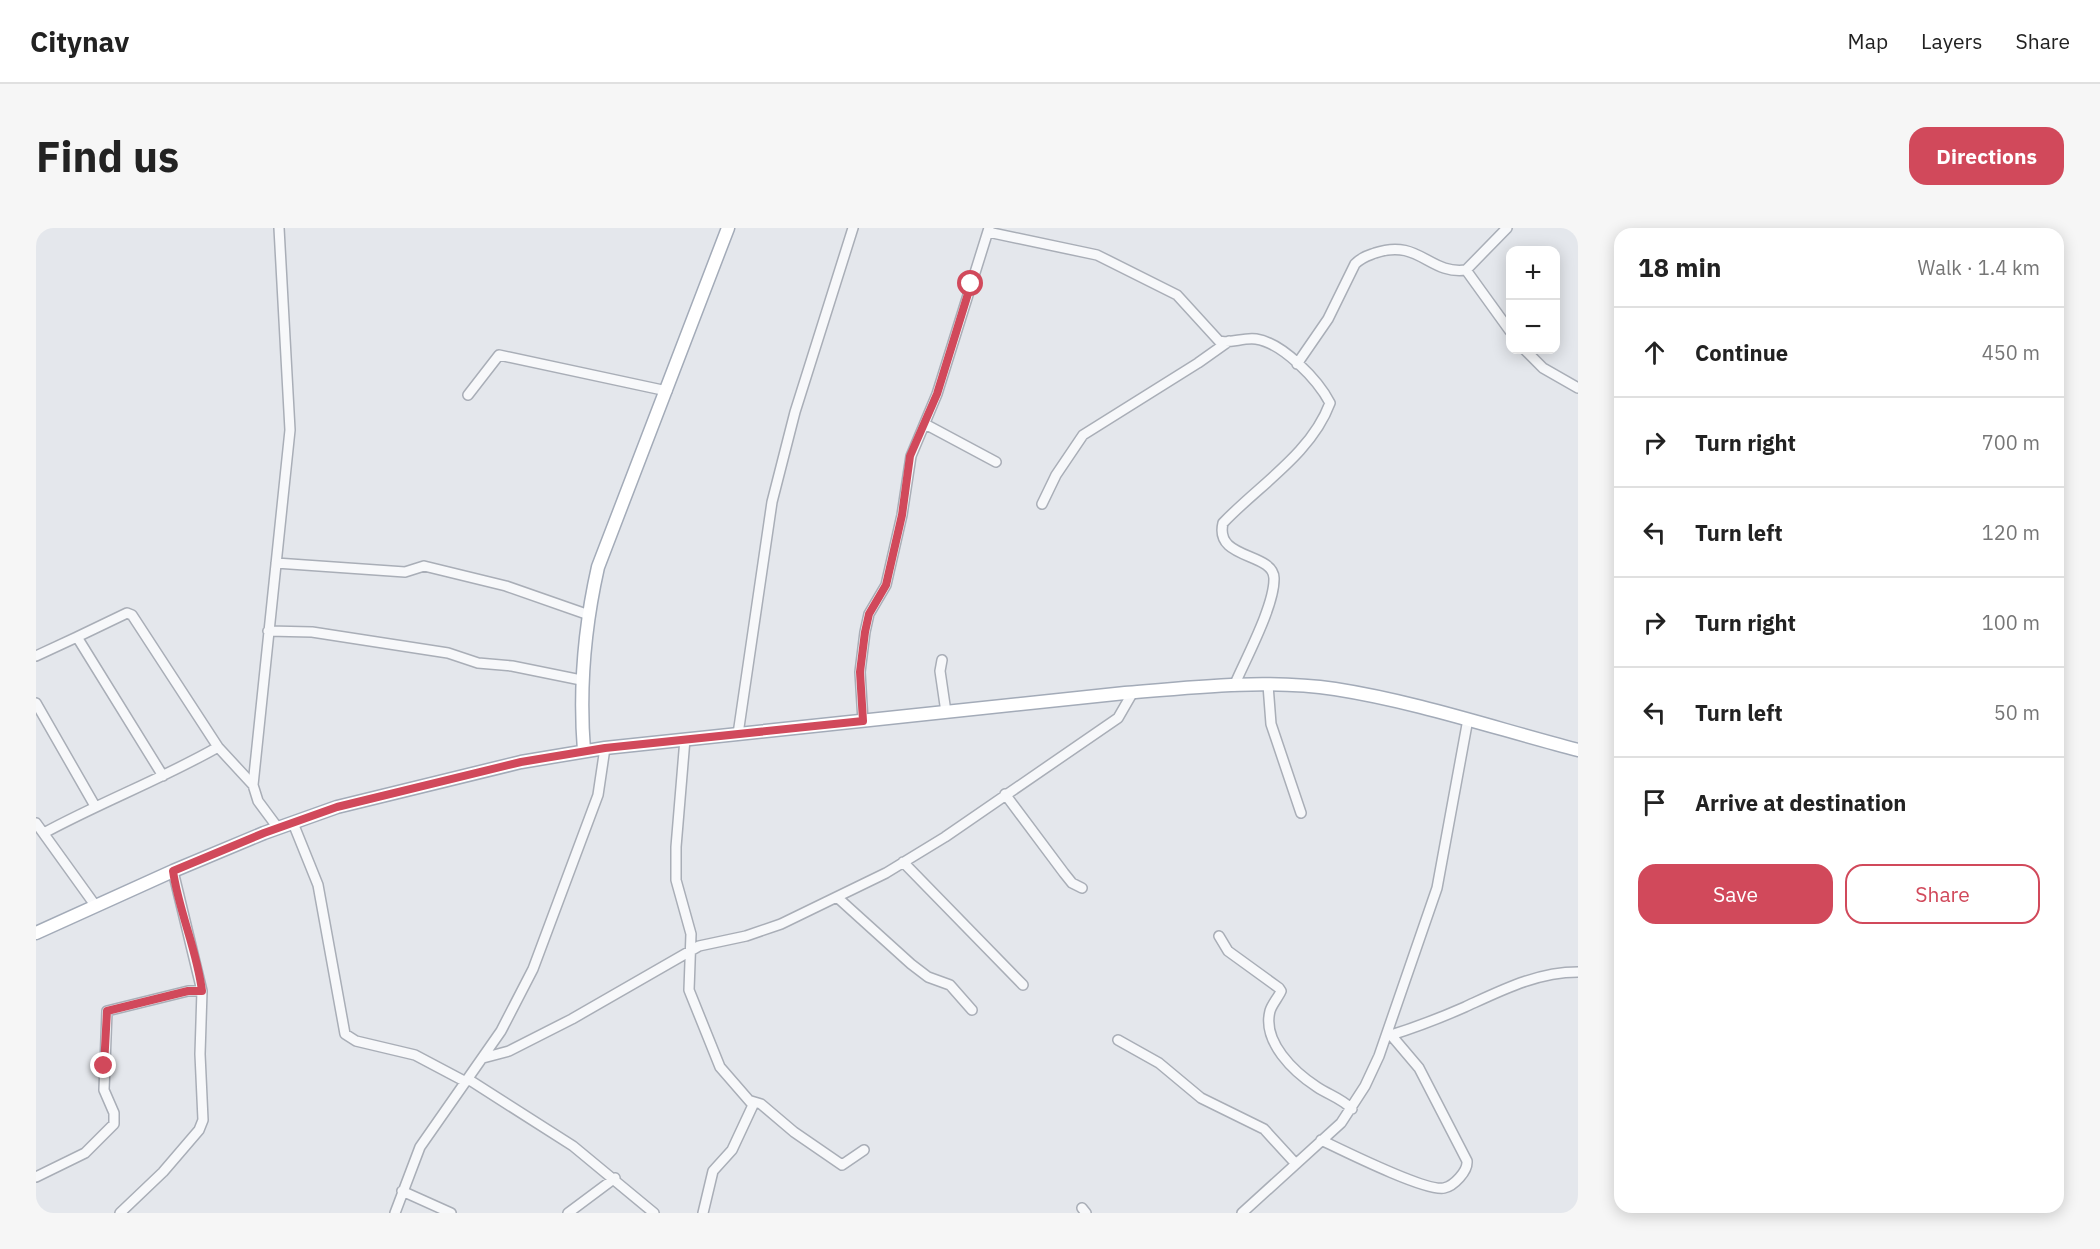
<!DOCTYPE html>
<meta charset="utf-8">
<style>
:root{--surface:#fff;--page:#f6f6f6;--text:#222;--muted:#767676;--line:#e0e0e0;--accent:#d1495b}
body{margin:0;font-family:"IBM Plex Sans",sans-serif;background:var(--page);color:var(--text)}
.controls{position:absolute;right:18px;top:18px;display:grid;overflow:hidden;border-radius:12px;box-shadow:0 3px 15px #0003}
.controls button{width:54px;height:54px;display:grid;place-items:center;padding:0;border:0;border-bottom:2px solid var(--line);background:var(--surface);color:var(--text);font:30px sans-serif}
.stop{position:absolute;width:18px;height:18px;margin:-14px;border:4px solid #d1495b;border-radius:50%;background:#fff}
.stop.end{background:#d1495b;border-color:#fff;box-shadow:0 2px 6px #0008}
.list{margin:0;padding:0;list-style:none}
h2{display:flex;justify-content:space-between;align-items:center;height:78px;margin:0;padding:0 24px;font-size:26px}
h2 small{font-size:20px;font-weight:400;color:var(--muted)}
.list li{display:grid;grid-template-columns:39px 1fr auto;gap:18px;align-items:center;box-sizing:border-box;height:90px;padding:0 24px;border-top:2px solid var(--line)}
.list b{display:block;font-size:22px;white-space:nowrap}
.list em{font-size:20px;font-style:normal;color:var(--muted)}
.actions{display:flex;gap:12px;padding:18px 24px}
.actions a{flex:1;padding:14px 0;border:2px solid var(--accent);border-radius:18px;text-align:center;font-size:21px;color:var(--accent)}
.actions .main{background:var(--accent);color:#fff}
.icon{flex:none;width:33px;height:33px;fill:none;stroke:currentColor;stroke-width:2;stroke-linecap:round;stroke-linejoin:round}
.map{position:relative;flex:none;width:1542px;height:985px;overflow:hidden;border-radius:18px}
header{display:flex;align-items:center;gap:36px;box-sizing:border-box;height:84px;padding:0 30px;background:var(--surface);border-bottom:2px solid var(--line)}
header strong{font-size:28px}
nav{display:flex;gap:33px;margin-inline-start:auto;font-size:21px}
.intro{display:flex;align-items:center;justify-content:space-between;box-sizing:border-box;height:144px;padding:0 36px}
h1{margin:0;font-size:42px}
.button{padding:15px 27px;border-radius:18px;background:var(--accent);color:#fff;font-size:21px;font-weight:700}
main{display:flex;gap:36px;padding:0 36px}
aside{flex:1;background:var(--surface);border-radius:18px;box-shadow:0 3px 15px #0003}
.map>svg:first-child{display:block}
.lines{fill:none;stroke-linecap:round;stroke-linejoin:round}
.minor-casing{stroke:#a9aeb7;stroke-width:12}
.major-casing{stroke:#a3abb8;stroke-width:15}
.minor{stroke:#f7f8fa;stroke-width:9}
.major{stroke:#fff;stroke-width:12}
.route{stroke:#d1495b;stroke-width:8}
</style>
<header>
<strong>Citynav</strong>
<nav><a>Map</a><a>Layers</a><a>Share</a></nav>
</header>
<div class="intro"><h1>Find us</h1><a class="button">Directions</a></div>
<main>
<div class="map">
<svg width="1542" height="985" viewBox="0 0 1542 985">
<rect width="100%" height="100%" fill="#e4e7ec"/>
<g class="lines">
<defs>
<path id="minor" d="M952 4 1061 27 1141 67 1183 113C1194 116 1208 109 1220 111 1247 115 1282 152 1294 175 1275 226 1223 257 1187 295 1178 332 1237 324 1238 350 1239 377 1209 432 1198 458
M1430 42 1474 103
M1489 122 1507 140 1542 160
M1261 136 1292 91 1319 36C1326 29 1331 28 1339 25 1383 10 1393 47 1430 42L1471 0
M432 167 463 127 631 163
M889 196 960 234
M1006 276 1020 247 1047 207 1162 135 1193 113
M240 335 369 344 388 338 470 358 553 387
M232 403 276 404 412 425 442 435 476 438 545 452
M41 409 91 385 96 387 182 519 217 557
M0 428 41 409 127 548
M906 432 904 443 910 484
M1232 457 1235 496 1265 585
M0 475 59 578
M827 493 824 444 829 404 833 386 850 357 866 287 875 228 901 166 953 0
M702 506 736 274 759 184 817 0
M649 511 640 619V652L655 706 653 762 684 839 717 877 696 922 677 943 667 985
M969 566 1028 645 1036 655 1046 660
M0 595 59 677
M257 595 282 657 309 806 320 813 379 827 430 854
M242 600 222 573 217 557 254 202 243 0
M8 605C65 574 126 551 182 519
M867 634 987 757
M802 670 875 736 892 749 914 757 936 782
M1183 708 1192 723 1243 760 1245 763C1242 770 1236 776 1234 783 1226 814 1258 844 1281 859 1293 867 1305 870 1316 881
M1352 808C1378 800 1404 790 1429 779 1466 762 1501 744 1542 744
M1082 812 1123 835 1165 870 1228 901 1260 936
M447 830 473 823 536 791 663 718 710 708 745 696 850 645 909 609 1082 490 1097 464
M432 851 537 918 618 985
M715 873 725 876 758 904 806 937 828 922
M1285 912C1306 922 1390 964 1408 960 1418 958 1432 943 1431 933L1383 840 1355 807
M0 949 49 925 78 896V885L68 862 71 783 152 763H166
M366 963 415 985
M1046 980 1050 985
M84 985 127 944 163 902 167 892 164 826 166 763 137 643
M359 985 384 919 465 803 497 741 562 567 569 520
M532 985 579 950
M1206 985 1305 895 1329 858 1343 828 1401 660 1432 491"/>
<path id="major" d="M548 523C543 460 548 401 562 339L692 0
M0 705 137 643 228 605 301 579 485 534 569 520 1089 465C1158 459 1230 451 1299 461 1382 474 1461 501 1542 522"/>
</defs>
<use href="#minor" class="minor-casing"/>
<use href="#major" class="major-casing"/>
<use href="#minor" class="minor"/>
<use href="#major" class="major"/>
</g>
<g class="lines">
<path class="route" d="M68 838 71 783 152 763H166C161 722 143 684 137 643L228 605 301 579 485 534 569 520 827 493 824 444 829 404 833 386 850 357 866 287 874 228 901 166 935 56"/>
</g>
</svg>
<div class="controls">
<button>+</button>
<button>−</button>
</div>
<div class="stop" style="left:935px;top:56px"></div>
<div class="stop end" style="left:68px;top:838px"></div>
</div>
<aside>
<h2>18 min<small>Walk · 1.4 km</small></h2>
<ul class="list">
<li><svg class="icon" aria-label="ahead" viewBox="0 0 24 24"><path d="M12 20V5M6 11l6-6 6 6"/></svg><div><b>Continue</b></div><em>450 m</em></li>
<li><svg class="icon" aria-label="right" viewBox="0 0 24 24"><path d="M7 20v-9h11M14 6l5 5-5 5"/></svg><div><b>Turn right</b></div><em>700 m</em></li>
<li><svg class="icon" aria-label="left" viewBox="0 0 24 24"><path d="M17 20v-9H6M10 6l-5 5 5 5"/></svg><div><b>Turn left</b></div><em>120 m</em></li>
<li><svg class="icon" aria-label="right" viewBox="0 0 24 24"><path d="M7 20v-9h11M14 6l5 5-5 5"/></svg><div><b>Turn right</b></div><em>100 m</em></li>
<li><svg class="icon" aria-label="left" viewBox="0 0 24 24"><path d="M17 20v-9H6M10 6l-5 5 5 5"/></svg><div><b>Turn left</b></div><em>50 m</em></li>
<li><svg class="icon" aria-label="arrive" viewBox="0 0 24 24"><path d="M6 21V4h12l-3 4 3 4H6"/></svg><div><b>Arrive at destination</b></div></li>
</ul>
<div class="actions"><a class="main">Save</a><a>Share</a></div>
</aside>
</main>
